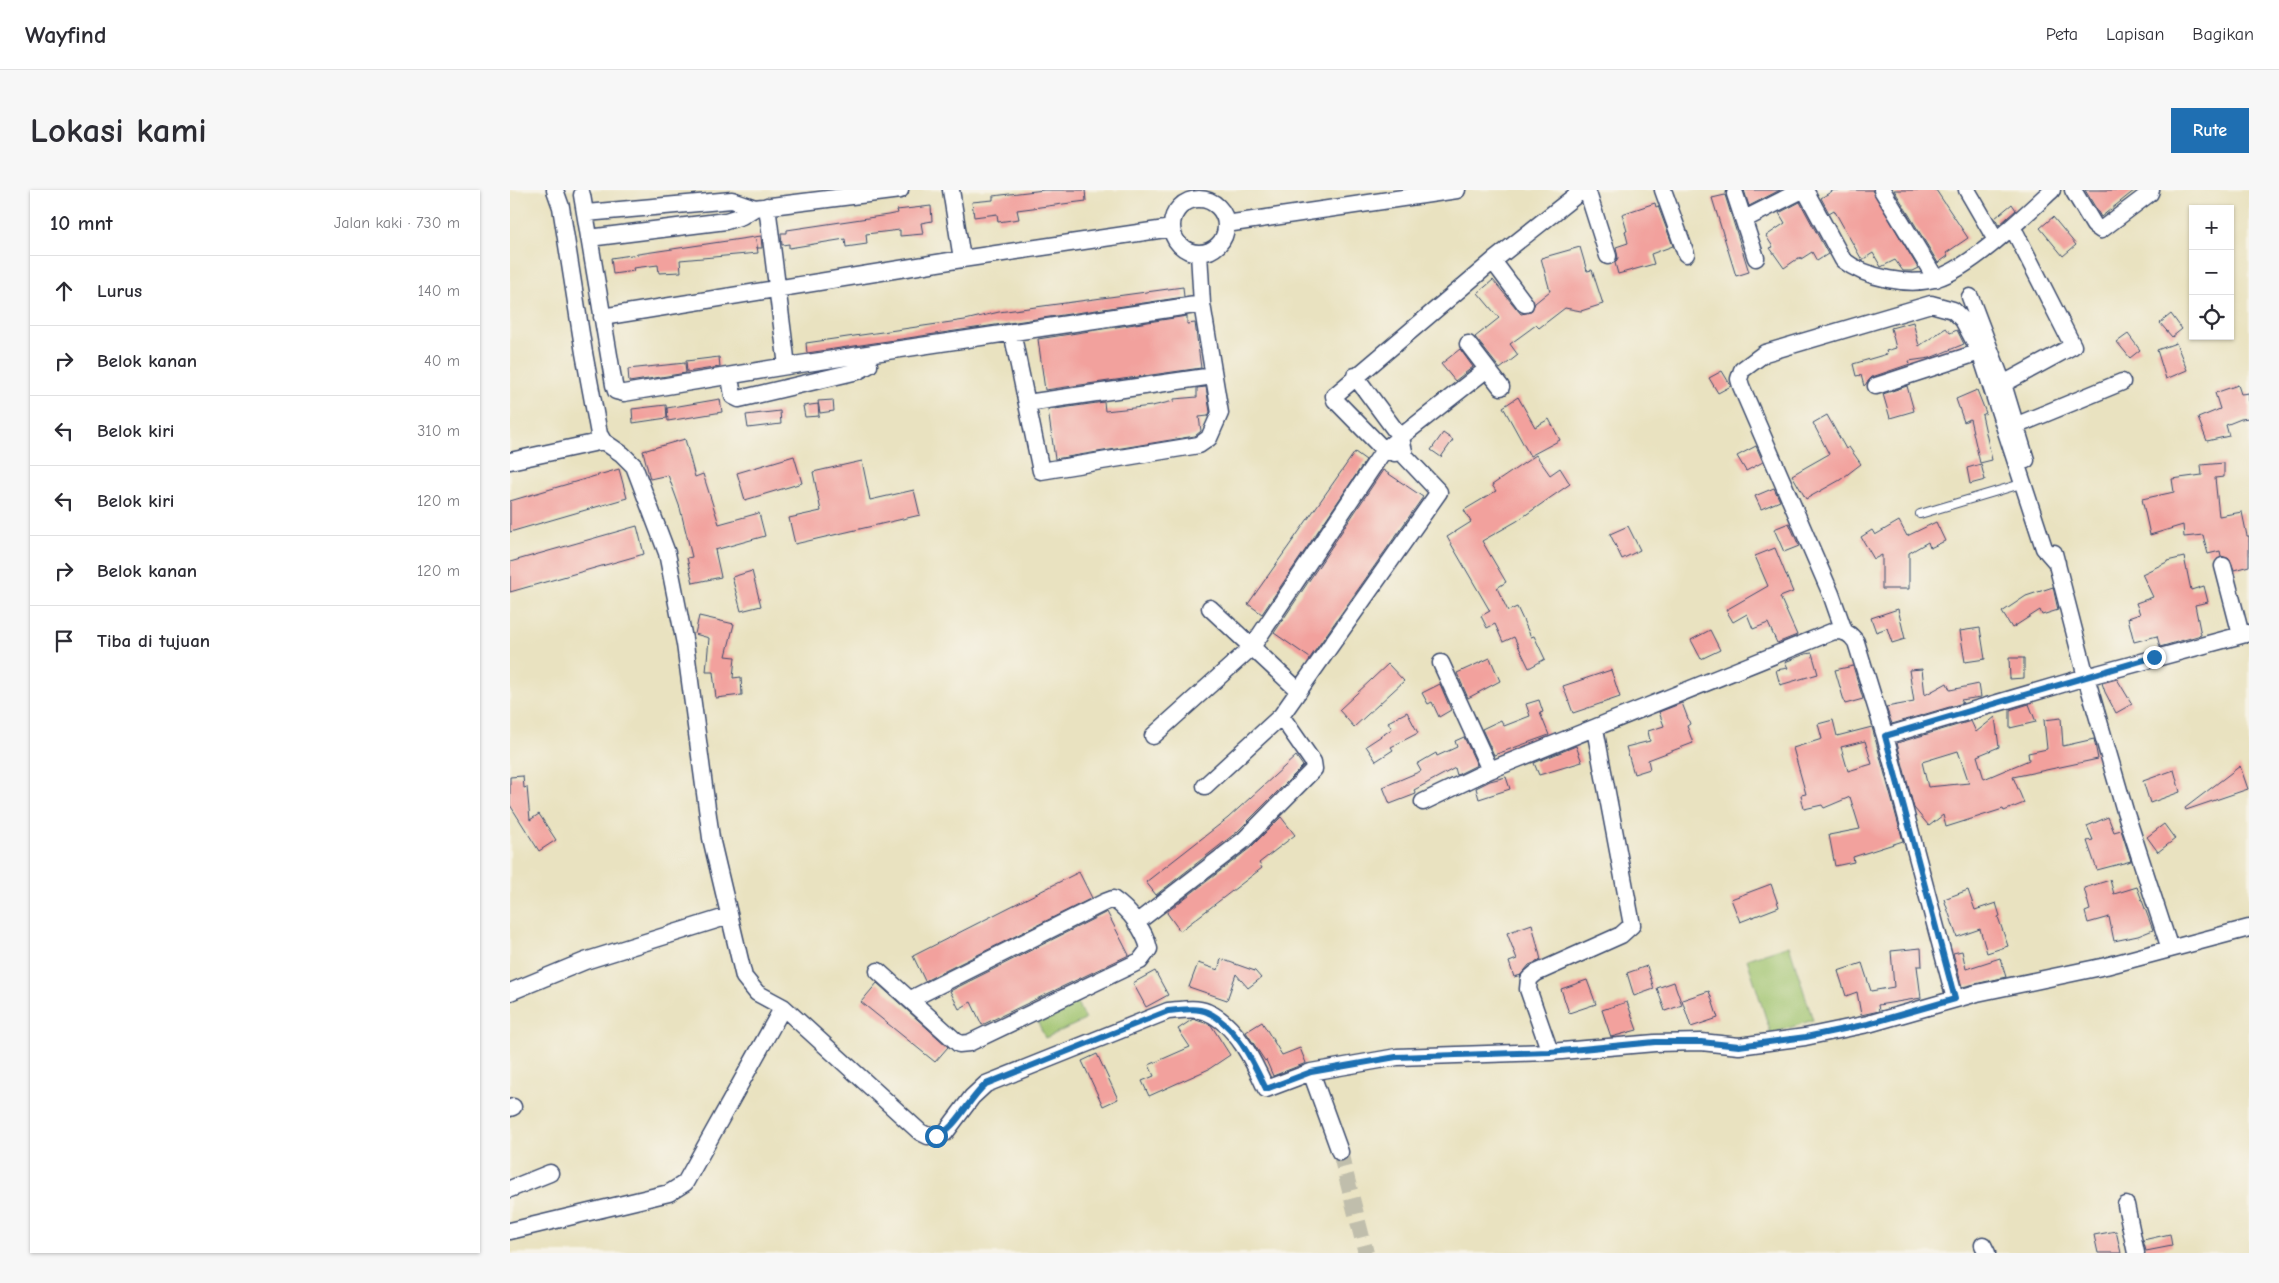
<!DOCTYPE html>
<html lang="id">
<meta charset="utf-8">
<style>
:root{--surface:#fff;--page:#f7f7f7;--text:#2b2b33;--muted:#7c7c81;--line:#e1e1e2;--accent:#1f6fb2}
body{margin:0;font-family:"Comic Neue",sans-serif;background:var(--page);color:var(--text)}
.controls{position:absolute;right:15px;top:15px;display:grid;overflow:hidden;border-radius:0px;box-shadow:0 1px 4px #0004}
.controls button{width:45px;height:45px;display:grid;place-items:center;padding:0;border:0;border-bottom:1px solid var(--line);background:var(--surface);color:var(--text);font:25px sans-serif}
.stop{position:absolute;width:15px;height:15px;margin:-11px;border:4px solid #1f6fb2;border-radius:50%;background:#fff}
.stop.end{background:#1f6fb2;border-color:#fff;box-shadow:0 1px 5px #0008}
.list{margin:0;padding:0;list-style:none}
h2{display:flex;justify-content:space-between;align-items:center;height:65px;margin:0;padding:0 20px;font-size:21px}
h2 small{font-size:16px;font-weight:400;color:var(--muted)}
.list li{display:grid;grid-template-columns:32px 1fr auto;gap:15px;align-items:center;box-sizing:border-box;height:70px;padding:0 20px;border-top:1px solid var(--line)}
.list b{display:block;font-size:19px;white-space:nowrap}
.list em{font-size:16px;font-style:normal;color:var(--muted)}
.icon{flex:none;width:28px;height:28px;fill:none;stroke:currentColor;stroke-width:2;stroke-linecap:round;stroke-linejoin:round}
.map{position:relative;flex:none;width:1739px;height:1063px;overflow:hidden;border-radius:0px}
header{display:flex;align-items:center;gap:30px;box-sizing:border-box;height:70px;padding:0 25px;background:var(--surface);border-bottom:1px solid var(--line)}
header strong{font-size:24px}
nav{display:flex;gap:28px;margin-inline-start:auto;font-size:18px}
.intro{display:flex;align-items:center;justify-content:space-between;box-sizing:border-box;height:120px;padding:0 30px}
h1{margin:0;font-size:35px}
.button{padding:12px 22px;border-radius:0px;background:var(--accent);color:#fff;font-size:18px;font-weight:700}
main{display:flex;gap:30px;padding:0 30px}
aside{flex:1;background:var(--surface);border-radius:0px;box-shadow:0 1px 4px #0004}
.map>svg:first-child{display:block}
.green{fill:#9fc36d;stroke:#5d7966}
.building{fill:#f2a19d;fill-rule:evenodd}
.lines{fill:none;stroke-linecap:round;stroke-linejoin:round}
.street-tunnel{stroke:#c0beac;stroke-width:16;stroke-dasharray:16 8;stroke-linecap:butt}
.lane-casing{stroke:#3a4a6d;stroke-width:10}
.street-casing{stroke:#3a4a6d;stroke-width:19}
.lane{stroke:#fff;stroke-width:8}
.street{stroke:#fff;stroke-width:16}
.route{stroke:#1f6fb2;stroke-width:6}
</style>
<header>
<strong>Wayfind</strong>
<nav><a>Peta</a><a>Lapisan</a><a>Bagikan</a></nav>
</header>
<div class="intro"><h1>Lokasi kami</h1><a class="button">Rute</a></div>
<main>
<aside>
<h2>10 mnt<small>Jalan kaki · 730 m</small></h2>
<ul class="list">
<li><svg class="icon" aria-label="ahead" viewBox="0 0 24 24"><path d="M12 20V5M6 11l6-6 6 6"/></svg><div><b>Lurus</b></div><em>140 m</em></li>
<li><svg class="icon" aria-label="right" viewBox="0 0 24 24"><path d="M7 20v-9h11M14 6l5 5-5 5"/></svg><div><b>Belok kanan</b></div><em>40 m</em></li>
<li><svg class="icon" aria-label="left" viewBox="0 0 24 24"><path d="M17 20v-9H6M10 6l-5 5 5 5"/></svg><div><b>Belok kiri</b></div><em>310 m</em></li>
<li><svg class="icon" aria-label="left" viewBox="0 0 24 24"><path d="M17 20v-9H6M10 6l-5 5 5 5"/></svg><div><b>Belok kiri</b></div><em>120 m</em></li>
<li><svg class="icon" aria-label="right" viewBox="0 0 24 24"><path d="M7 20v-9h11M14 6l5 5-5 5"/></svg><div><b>Belok kanan</b></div><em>120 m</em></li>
<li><svg class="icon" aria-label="arrive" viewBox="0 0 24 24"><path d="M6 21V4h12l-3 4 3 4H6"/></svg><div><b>Tiba di tujuan</b></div></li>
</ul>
</aside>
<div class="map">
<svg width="1739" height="1063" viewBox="0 0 1739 1063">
<rect width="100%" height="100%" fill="#f7f3e8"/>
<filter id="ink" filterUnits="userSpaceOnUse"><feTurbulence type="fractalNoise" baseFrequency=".02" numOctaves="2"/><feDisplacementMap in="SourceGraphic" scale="10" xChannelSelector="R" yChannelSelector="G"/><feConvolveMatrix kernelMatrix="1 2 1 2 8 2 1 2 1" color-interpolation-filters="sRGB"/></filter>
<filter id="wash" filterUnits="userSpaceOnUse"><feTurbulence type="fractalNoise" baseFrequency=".0096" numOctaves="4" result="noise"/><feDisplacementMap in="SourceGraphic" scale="20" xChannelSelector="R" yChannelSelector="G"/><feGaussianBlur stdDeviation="1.12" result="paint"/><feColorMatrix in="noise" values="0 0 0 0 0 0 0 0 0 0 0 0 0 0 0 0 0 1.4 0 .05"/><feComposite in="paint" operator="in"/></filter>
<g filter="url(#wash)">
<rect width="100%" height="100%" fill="#e9e2c0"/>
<path class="green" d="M1279 755 1303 830 1261 844 1237 769Z
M566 810 575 830 535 848 526 828Z"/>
<g id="blocks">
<path class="building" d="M534 0H575L576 11 507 20 509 29 488 32 487 24 464 27 462 12 483 10V6Z
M1234 0H1270L1239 16Z
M1324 0H1362L1408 78 1402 81H1393L1385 70 1371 77 1363 63 1352 70 1324 20 1319 23 1311 8Z
M1384 0H1426L1458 48 1436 63 1438 66 1428 73Z
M1575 0H1625L1591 27Z
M1215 5 1239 82 1226 86 1202 8Z
M1290 12 1318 64 1307 71 1302 62 1291 69 1290 67 1274 78 1260 58 1263 57 1256 46 1275 33 1269 23Z
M1145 13 1146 17 1148 16 1163 56 1141 64 1144 74 1108 84 1105 73 1108 68 1106 57 1118 53 1115 41H1117L1112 24Z
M1502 14 1506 20 1489 35 1485 28Z
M421 16 422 31 411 33 413 44 390 46V40L356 44 357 54 336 57 335 49 279 58V54L272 55 271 43H277V40L378 25 388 23 387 20Z
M1543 27 1566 55 1553 66 1530 38Z
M251 46 252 58H247L246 49 248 63 170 70 171 82 149 83 148 75 123 78 124 81 103 84 101 68Z
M1070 57 1077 81 1082 80 1093 114 1071 121 1055 118 1029 138 1026 135 1000 154 1008 165 990 179 965 147 989 128 968 103 983 90 1011 124 1021 122 1025 113 1040 101 1031 68Z
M673 97 674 107 297 163 296 153 455 130 489 122Z
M1661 124 1672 139 1662 147 1650 133Z
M677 126V134L685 133 691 178 535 200 528 149Z
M1403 132 1409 156 1436 138 1440 143 1447 140 1454 154 1420 168 1399 171 1400 174 1362 187 1354 196 1351 185 1346 186 1343 174 1377 164 1376 161 1386 158 1381 138Z
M1618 144 1630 160 1620 168 1607 152Z
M1666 153 1677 180 1656 189 1647 160Z
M950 159 963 177 945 191 931 174Z
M209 167 210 177 177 182 176 171Z
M175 173 176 183 119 192 118 179Z
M1212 181 1221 196 1208 203 1199 188Z
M1728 195 1731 204 1739 203V228L1731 229 1716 235 1719 246 1697 251 1688 228 1710 219 1705 203Z
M1397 196 1404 221 1380 228 1373 204Z
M696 197 700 222 698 226 689 227 691 241 685 246 545 269 538 220 594 212 595 221 642 216 664 211V209L687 207V198Z
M1467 200 1476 223 1472 225 1482 270 1470 273 1460 229 1454 232 1446 209Z
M1008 207 1025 237 1039 229 1050 250 1020 266 993 217Z
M210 209 212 222 158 231 157 218Z
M323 210 324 221 310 223 308 211Z
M308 214 309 226 295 227 293 216Z
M156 215 157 228 123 233 122 219Z
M270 221 271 234 238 238 236 225Z
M1317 225 1336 259 1339 257 1351 274 1330 290 1296 309 1282 285 1319 264 1303 233Z
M933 243 943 250 931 267 921 260Z
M175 249 185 287 193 284 209 334 249 323 255 346 205 360 211 387 183 393 177 368 182 367 170 318 158 285 140 289 133 261Z
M1246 256 1253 272 1236 281 1227 266Z
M845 262 856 270 752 424 738 414Z
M1026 265 1040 285 1050 278 1060 294 1007 331 972 351 996 392 987 398 998 421 1007 417 1021 447 1024 446 1035 469 1019 478 1004 447 993 452 985 434 977 438 971 426 980 421 937 347 961 332 954 320 986 301 982 295Z
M284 266 292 293 235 310 227 283Z
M352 271 360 310 404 300 410 325 285 354 279 328 311 321 303 282Z
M1714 273V287L1705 288 1709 326 1732 322 1737 346H1739V376L1724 380 1720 369 1711 366 1710 361 1698 364 1693 345 1674 347 1673 335 1640 345 1632 309 1664 302 1662 289 1692 285 1691 275Z
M1471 274 1475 290 1460 294 1457 278Z
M109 279 117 308 0 342V311Z
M873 280 913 307 800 468 764 443Z
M1264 298 1270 311 1251 319 1245 306Z
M1389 331 1397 346 1426 332 1435 351 1420 358 1418 352 1399 363V399H1372V365L1364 369 1351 347 1362 340 1365 345Z
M1279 333 1289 356 1274 362 1264 339Z
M127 336 134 364 0 402V372Z
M1118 336 1130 360 1112 369 1100 344Z
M1265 358 1283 402 1270 407 1287 445 1267 453 1258 433 1243 439 1237 424 1223 432 1216 420 1258 396 1245 366Z
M1674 367 1681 400 1694 396 1698 412 1685 415 1691 445 1650 457 1647 446 1624 452 1618 428 1630 424 1626 413 1643 407 1632 384 1657 372V371Z
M242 381 251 416 231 421 222 387Z
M1543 397 1548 420 1532 425 1530 420 1502 438 1492 422 1516 406Z
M1388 419 1395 449 1382 453 1377 438 1366 442 1361 428Z
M189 426 224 434 216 466 225 467 223 488 231 487 232 505 206 508 203 482H196L199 448 185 444Z
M1470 438 1475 469 1455 472 1450 441Z
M1200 440 1210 460 1191 469 1181 450Z
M1302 463 1308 484 1270 495 1266 480 1278 478 1275 472 1295 464Z
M980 468 990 491 958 508 947 483Z
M1499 468H1514V488L1500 489Z
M878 474 894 491 844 537 829 520Z
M1343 476 1353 509 1335 514 1325 480Z
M1412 479 1415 505 1437 493 1440 500 1469 494 1471 507 1451 510 1453 513 1382 534 1376 517 1404 512 1399 480Z
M1101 480 1110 507 1063 523 1053 496Z
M1607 489 1622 514 1606 523 1595 502 1592 493Z
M930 494 941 520 929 527 922 512 918 514 912 503Z
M1029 510 1033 522 1030 523 1039 545 984 565 972 539 991 530 994 536 1020 526 1016 514Z
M1172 513 1180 534 1177 536 1183 553 1138 570 1140 579 1124 584 1116 557 1140 551 1138 541 1154 536 1149 522Z
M1519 514 1526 532 1500 538V520Z
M897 522 908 543 881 557 883 560 866 571 856 556 882 539 878 532Z
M1485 527 1489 557 1467 566 1474 589 1519 570 1518 563 1537 559 1534 530 1551 528 1553 556 1584 549 1588 569 1503 587 1514 613 1494 621 1493 619 1436 637 1433 625 1419 636 1404 618 1387 553 1461 531 1466 542ZM1448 561 1459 593 1418 597 1412 572Z
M1323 530 1327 546 1362 537 1393 651 1343 667 1344 672 1325 676 1319 645 1350 639 1340 607 1314 618 1312 615 1294 619 1291 605 1296 604 1283 558 1312 549 1308 534ZM1355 551 1362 574 1338 581 1331 557Z
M954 547 967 575 947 585 945 578 904 600 906 604 880 614 873 597 911 581 907 574 926 563 927 566 947 557 945 551Z
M1066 556 1072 572 1029 585 1024 573Z
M786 566 793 576 727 642 646 705 636 692 718 628Z
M1730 576 1738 599 1676 620 1675 618Z
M1664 580 1670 602 1640 613 1633 591Z
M13 586 14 598 17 597 20 630 29 624 46 650 29 661 0 615V587Z
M996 587 1000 599 969 609 966 598 980 591Z
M771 627 785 645 749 673 752 678 670 741 657 723 658 721 740 658Z
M1598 627 1604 642 1611 640 1621 671 1587 680 1577 651 1583 650 1577 636Z
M1654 634 1665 649 1648 662 1637 647Z
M569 682 582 708 415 791 403 766Z
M1600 690 1604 704 1627 697 1643 740 1628 746 1604 751 1599 727 1578 733 1575 722 1580 720 1574 698Z
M1261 694 1269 717 1230 732 1221 709Z
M1458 700 1465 720 1486 713 1490 726 1488 727 1498 756 1477 763 1470 739 1447 747 1434 709Z
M597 722 619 765 472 835 461 812 449 819 440 801Z
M1022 734 1031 770 1019 775 1011 785 1004 787 999 772 1007 769 997 743Z
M1411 758 1412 776H1407L1411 808 1368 815 1369 821 1351 825 1347 802 1336 806 1328 781 1352 773 1361 801 1384 797 1381 761Z
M1452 761 1456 779 1490 768 1496 787 1452 797 1443 763Z
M711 769 745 781 751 788 738 798 726 784 717 810 679 797 688 773 708 780Z
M1137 776 1144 799 1124 806 1117 783Z
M645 781 658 805 636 817 623 793Z
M1077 790 1086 814 1059 823 1051 799Z
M1164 792 1172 815 1155 821 1147 798Z
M367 793 438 857 425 872 351 812Z
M1199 801 1208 828 1181 837 1172 810Z
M1117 812 1127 840 1101 847 1092 820Z
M683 829 701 835 720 865 699 879 639 906 632 891 644 886 639 875 680 857 668 839Z
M752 832 772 865 790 858 796 873 763 886 756 870 755 871 736 842Z
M587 864 608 909 593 916 572 871Z
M1606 1041 1611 1063H1588L1584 1045Z
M1660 1044 1662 1056 1636 1061 1633 1050Z"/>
</g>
</g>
<g filter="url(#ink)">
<use href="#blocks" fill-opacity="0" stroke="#3a4a6d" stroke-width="1"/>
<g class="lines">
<path class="street-tunnel" d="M830 962 856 1063"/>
<defs>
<path id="lane" d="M1410 324 1511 294"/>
<path id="street" d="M45 0 51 17 74 163 89 244 93 251 112 264 124 276 157 363 175 454 201 648 234 787 247 803 273 817 410 942 418 946 435 943 462 907 476 894 658 821C671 820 686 817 697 822 726 834 744 872 756 899L801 882 887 867 1040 862 1145 853 1191 852 1229 856 1295 847 1358 834 1467 803 1596 776 1739 738
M441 0 452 69
M1153 0 1176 64
M1295 0 1333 70C1356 88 1400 97 1427 88 1461 78 1515 25 1542 0
M1372 0 1426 89
M1457 0 1486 50
M1563 0 1584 35 1591 40 1640 3 1641 0
M1078 3 1098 66
M1225 4 1246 68
M72 5 104 195 106 201 114 203 277 176 692 114
M662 36a27 27 0 1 1 54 0a27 27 0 1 1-54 0Z
M257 16 277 176
M76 23 222 10 245 18
M1235 29 1292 0
M716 34 947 0
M79 48 216 31 232 26 245 18 390 0
M983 71 1015 114
M1460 107 1493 194 1516 270
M92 127 452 69 662 38
M502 142 531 281 689 255 699 248 710 223 692 114 689 63
M958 154 991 197
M220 187 223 206 229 209 348 181 359 175 357 165
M1493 194 1563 156 1506 44
M1366 196 1470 162
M517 213 703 186
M1505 236 1612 192
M885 263 874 260 825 210 824 206 983 71 1065 6
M0 271 93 251
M1544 363 1576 487 1615 621 1660 759
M1713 376 1731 445
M700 418 789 501
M1334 441 1321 404 1231 196 1229 189 1232 180 1255 163 1421 114 1443 120 1453 130 1470 162 1534 358 1547 373
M931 473 980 580
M643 546 742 457 874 260 977 179
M1375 546 1576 487 1739 443
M695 596 771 526 929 302 895 266 891 248 845 186
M913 612 980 580 1324 441C1335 441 1340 443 1346 452L1375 546 1445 809
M626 733 734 650 804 579 803 572 771 526
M368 781 449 854 459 853 630 771 639 759C635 740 619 720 603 709L595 712 401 809
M0 802 75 771 219 726
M1040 862 1018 799 1019 789 1026 783 1111 745 1122 735 1085 539
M801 882 830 962
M0 918 3 917
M0 999 40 983
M1616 1015 1626 1063
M0 1041 159 1003 175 993 273 817
M1473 1055 1477 1063"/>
</defs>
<use href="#lane" class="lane-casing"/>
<use href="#street" class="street-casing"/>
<use href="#lane" class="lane"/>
<use href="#street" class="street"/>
</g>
</g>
<g class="lines" filter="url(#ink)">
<path class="route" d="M426 946C447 939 458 909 476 894L658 821C671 820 686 817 697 822 726 835 743 872 756 899L801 882 886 867 1040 862 1145 852H1191L1229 856 1296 847 1358 834 1445 809 1375 546 1644 467"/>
</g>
</svg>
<div class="controls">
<button>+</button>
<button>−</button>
<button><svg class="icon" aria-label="locate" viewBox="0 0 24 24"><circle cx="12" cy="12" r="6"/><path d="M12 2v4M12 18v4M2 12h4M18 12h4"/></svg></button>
</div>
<div class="stop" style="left:426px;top:946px"></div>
<div class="stop end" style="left:1644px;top:467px"></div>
</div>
</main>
